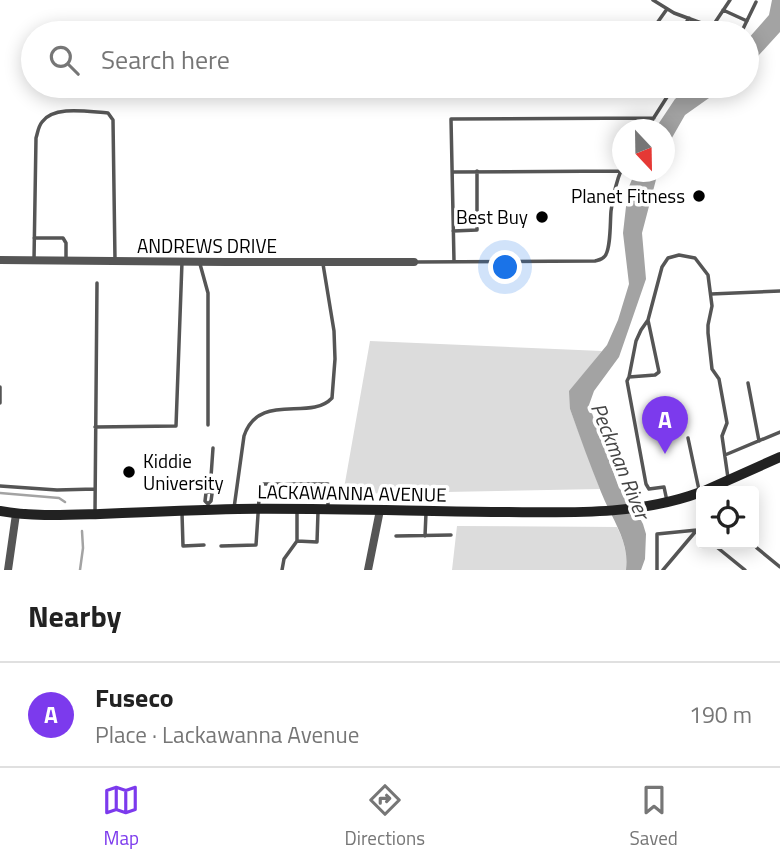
<!DOCTYPE html>
<meta charset="utf-8">
<style>
:root{--surface:#fff;--page:#f2f2f2;--text:#222;--muted:#767676;--line:#e0e0e0;--accent:#7c3aed}
body{margin:0;font-family:"Titillium Web",sans-serif;background:var(--page);color:var(--text)}
.controls{position:absolute;right:21px;bottom:21px;display:grid;overflow:hidden;border-radius:7px;box-shadow:0 4px 18px #0003}
.controls button{width:63px;height:63px;display:grid;place-items:center;padding:0;border:0;border-bottom:2px solid var(--line);background:var(--surface);color:var(--text);font:35px sans-serif}
.compass{position:absolute;left:612px;top:119px;width:63px;height:63px;border-radius:50%;background:var(--surface);box-shadow:0 4px 18px #0003;rotate:158deg}
.you{position:absolute;left:506px;top:268px;width:24px;height:24px;margin:-18px;border:5px solid #fff;border-radius:50%;background:#1a73e8;box-shadow:0 0 0 10px #1a73e833}
.badge{display:grid;place-items:center;width:46px;height:46px;border-radius:50%;background:var(--accent);color:#fff;font-size:23px;font-weight:700}
.pin{position:absolute;translate:-50% -58px;filter:drop-shadow(0 2px 4px #0008)}
.pin::after{content:'';position:absolute;top:37px;width:24px;height:21px;background:inherit;clip-path:polygon(0 0,100% 0,50% 100%)}
.list{margin:0;padding:0;list-style:none}
h2{display:flex;justify-content:space-between;align-items:center;height:91px;margin:0;padding:0 28px;font-size:30px}
h2 small{font-size:23px;font-weight:400;color:var(--muted)}
.list li{display:grid;grid-template-columns:46px 1fr auto;gap:21px;align-items:center;box-sizing:border-box;height:105px;padding:0 28px;border-top:2px solid var(--line)}
.list b{display:block;font-size:26px;white-space:nowrap}
.list p{margin:0;font-size:23px;white-space:nowrap;color:var(--muted)}
.list em{font-size:23px;font-style:normal;color:var(--muted)}
.icon{flex:none;width:38px;height:38px;fill:none;stroke:currentColor;stroke-width:2;stroke-linecap:round;stroke-linejoin:round}
.map{position:relative;flex:none;width:780px;height:570px;overflow:hidden}
.search{position:absolute;background:var(--surface);box-shadow:0 4px 18px #0003;left:21px;right:21px;top:21px;height:77px;display:flex;align-items:center;gap:18px;box-sizing:border-box;padding:0 24px;border-radius:38px;color:var(--muted);font-size:26px}
.sheet{height:196px;background:var(--surface)}
nav{display:flex;justify-content:space-around;align-items:center;box-sizing:border-box;height:98px;border-top:2px solid var(--line);background:var(--surface);font-size:19px;color:var(--muted)}
nav a{display:grid;justify-items:center;gap:4px}
nav .on{color:var(--accent)}
.map>svg:first-child{display:block}
.green{fill:#dcdcdc}
.water{fill:#a3a3a3}
.lines{fill:none;stroke-linecap:round;stroke-linejoin:round}
.stream{stroke:#a3a3a3;stroke-width:2.5}
.lane{stroke:#555;stroke-width:3.5}
.street{stroke:#555;stroke-width:8}
.secondary{stroke:#222;stroke-width:10}
.poi-dot{fill:#000;stroke:#fff;stroke-width:2.5}
.labels{text-anchor:middle;stroke-width:7;stroke-linejoin:round;paint-order:stroke}
.poi-label{font-size:19px;fill:#000;stroke:#fff;text-anchor:end}
.street-label{font-size:19px;fill:#000;stroke:#fff}
.water-label{font-size:21px;font-style:italic;fill:#444;stroke:#fff}
</style>
<div class="map">
<svg width="780" height="570" viewBox="0 0 780 570">
<rect width="100%" height="100%" fill="#fff"/>
<path class="green" d="M370 341 602 351 570 391V409L600 489 343 494Z
M457 526 617 527C624 541 627 553 627 568L626 570H452Z"/>
<path class="water" d="M772 0H780V32L747 68V40L769 15Z
M692 86H726L685 115 665 150 664 130 655 129 675 99Z
M635 172H658L642 233 646 279 619 357 594 391 589 405 619 488 631 501 643 524 646 534 645 559 641 570H626C630 541 611 518 601 492 590 465 580 437 570 409L569 391 607 345 618 320 629 284 623 233 628 189Z"/>
<g class="lines">
<path class="stream" d="M0 493 59 498 65 502
M80 570 83 548 82 531"/>
<path class="lane" d="M653 0 674 13 712 27
M723 10 747 21
M650 33 667 9
M680 33 689 18
M708 33 730 0
M741 33 756 2
M613 86 621 90 625 86
M662 86 671 91
M646 130 674 86
M452 172 621 171
M453 231 477 230V171
M34 238H63L66 243V258
M34 260 36 138C38 132 38 127 42 122 54 105 89 112 108 113L113 120 115 260
M454 261 451 119 654 118
M414 262 595 261C599 260 602 260 605 256 611 248 610 222 611 211 613 196 616 182 622 168
M200 264 208 293V425
M711 294 780 291
M629 377 655 375 659 372 648 320
M748 383 759 441
M0 387V403
M95 427 176 426 182 262
M688 438 699 490
M725 455 780 432
M0 486 57 490 95 489
M667 501 664 487 649 489 646 484 627 381 629 377 636 341 641 330 648 320 662 267 668 258 679 255 695 258 708 275 712 306 708 325V333L712 369 719 379 727 423 722 436 728 478
M207 503 205 501 206 493 210 491
M208 504 211 501 212 494 210 491 213 448
M234 508 244 436C259 391 310 422 332 398L335 359 334 331 323 264
M95 512 97 283
M182 513 183 546 204 545
M396 536 451 535
M425 536 426 513
M297 541 317 542 318 512
M713 544 745 570
M752 544 780 567
M221 546 256 545 260 484H328V508
M282 570 284 559 297 541V512
M657 570V534L697 530 701 534
M663 570 701 525"/>
<path class="street" d="M0 260 225 262H414
M8 570 16 514
M368 570 380 510"/>
<path class="secondary" d="M704 491 780 457
M0 511C33 517 67 515 100 514 146 512 192 510 238 509 322 508 407 511 492 512 562 512 634 517 701 492"/>
</g>
<g class="poi-dot">
<circle cx="699" cy="196" r="7"/>
<circle cx="542" cy="217" r="7"/>
<circle cx="129" cy="472" r="7"/>
</g>
<g class="labels">
<g class="poi-label">
<text x="685" y="203">Planet Fitness</text>
<text x="528" y="224">Best Buy</text>
<text x="143" y="468" text-anchor="start">Kiddie<tspan x="143" dy="22">University</tspan></text>
</g>
<g class="street-label">
<text x="207" y="253">ANDREWS DRIVE</text>
<text transform="translate(352 493) rotate(1)" y="7">LACKAWANNA AVENUE</text>
</g>
<g class="water-label">
<text transform="translate(620 461) rotate(68)" y="7">Peckman River</text>
</g>
</g>
</svg>
<div class="controls">
<button><svg class="icon" aria-label="locate" viewBox="0 0 24 24"><circle cx="12" cy="12" r="6"/><path d="M12 2v4M12 18v4M2 12h4M18 12h4"/></svg></button>
</div>
<svg class="compass" viewBox="-18 -18 36 36"><path d="M0-13l5 13h-10z" fill="#e53935"/><path d="M0 13l5-13h-10z" fill="#767676"/></svg>
<div class="you"></div>
<div class="pin badge" style="left:665px;top:454px">A</div>
<div class="search"><svg class="icon" aria-label="search" viewBox="0 0 24 24"><circle cx="10" cy="10" r="6"/><path d="M15 15l6 6"/></svg>Search here</div>
</div>
<section class="sheet">
<h2>Nearby<small></small></h2>
<ul class="list">
<li><span class="badge">A</span><div><b>Fuseco</b><p>Place · Lackawanna Avenue</p></div><em>190 m</em></li>
</ul>
</section>
<nav>
<a class="on"><svg class="icon" aria-label="map" viewBox="0 0 24 24"><path d="M3 6l6-2 6 2 6-2v14l-6 2-6-2-6 2zM9 4v14M15 6v14"/></svg>Map</a>
<a><svg class="icon" aria-label="directions" viewBox="0 0 24 24"><path d="M12 3l9 9-9 9-9-9zM9 14v-3h6M13 9l2 2-2 2"/></svg>Directions</a>
<a><svg class="icon" aria-label="saved" viewBox="0 0 24 24"><path d="M7 4h10v16l-5-4-5 4z"/></svg>Saved</a>
</nav>
